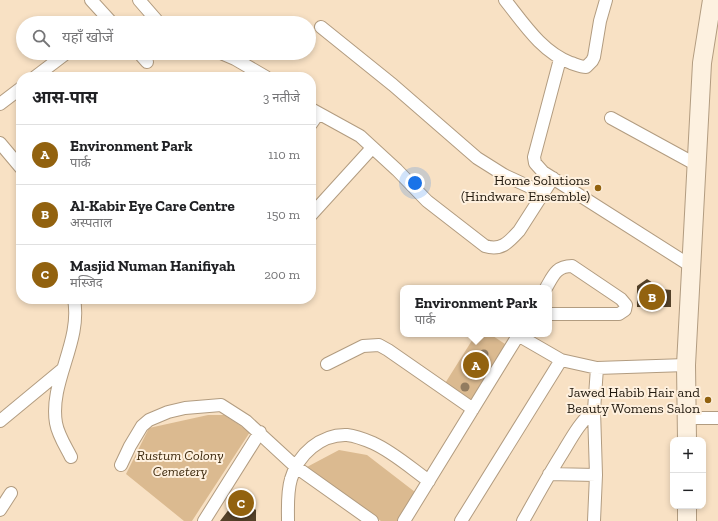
<!DOCTYPE html>
<html lang="hi">
<meta charset="utf-8">
<style>
:root{--surface:#fff;--page:#f2f2f2;--text:#202124;--muted:#757577;--line:#e0e0e0;--accent:#92620f}
body{margin:0;font-family:"Zilla Slab","Noto Sans Devanagari",serif;background:var(--page);color:var(--text)}
.controls{position:absolute;right:12px;bottom:12px;display:grid;overflow:hidden;border-radius:8px;box-shadow:0 2px 6px #0003}
.controls button{width:36px;height:36px;display:grid;place-items:center;padding:0;border:0;border-bottom:1px solid var(--line);background:var(--surface);color:var(--text);font:20px sans-serif}
.you{position:absolute;left:415px;top:183px;width:14px;height:14px;margin:-10px;border:3px solid #fff;border-radius:50%;background:#1a73e8;box-shadow:0 0 0 6px #1a73e833}
.badge{display:grid;place-items:center;width:26px;height:26px;border-radius:50%;background:var(--accent);color:#fff;font-size:13px;font-weight:700}
.pin{position:absolute;translate:-50% -50%;border:2px solid #fff;box-shadow:0 1px 4px #0006}
.popup{position:absolute;left:400px;top:285px;width:152px;height:52px;box-sizing:border-box;display:grid;place-content:center;border-radius:8px;background:var(--surface);filter:drop-shadow(0 1px 3px #0005);font-size:13px;white-space:nowrap;color:var(--muted)}
.popup b{font-size:15px;color:var(--text)}
.popup::after{content:'';position:absolute;left:50%;top:100%;margin-left:-8px;border:8px solid transparent;border-top-color:var(--surface)}
.list{margin:0;padding:0;list-style:none}
h2{display:flex;justify-content:space-between;align-items:center;height:52px;margin:0;padding:0 16px;font-size:17px}
h2 small{font-size:13px;font-weight:400;color:var(--muted)}
.list li{display:grid;grid-template-columns:26px 1fr auto;gap:12px;align-items:center;box-sizing:border-box;height:60px;padding:0 16px;border-top:1px solid var(--line)}
.list b{display:block;font-size:15px;white-space:nowrap}
.list p{margin:0;font-size:13px;white-space:nowrap;color:var(--muted)}
.list em{font-size:13px;font-style:normal;color:var(--muted)}
.icon{flex:none;width:22px;height:22px;fill:none;stroke:currentColor;stroke-width:2;stroke-linecap:round;stroke-linejoin:round}
.map{position:relative;flex:none;width:718px;height:521px;overflow:hidden}
.search{position:absolute;background:var(--surface);box-shadow:0 2px 6px #0003;left:16px;top:16px;width:300px;height:44px;display:flex;align-items:center;gap:10px;box-sizing:border-box;padding:0 14px;border-radius:22px;color:var(--muted);font-size:15px}
.panel{position:absolute;background:var(--surface);box-shadow:0 2px 6px #0003;left:16px;top:72px;width:300px;height:232px;border-radius:16px}
.map>svg:first-child{display:block}
.green{fill:#dbba90}
.building{fill:#554229}
.lines{fill:none;stroke-linecap:round;stroke-linejoin:round}
.minor-casing{stroke:#b29c80;stroke-width:14}
.secondary-casing{stroke:#b29c80;stroke-width:20}
.minor{stroke:#fff;stroke-width:12}
.secondary{stroke:#fdf1e0;stroke-width:18}
.tree{fill:#927c60}
.poi-dot{fill:#92620f;stroke:#fef0de;stroke-width:1.5}
.labels{text-anchor:middle;stroke-width:4;stroke-linejoin:round;paint-order:stroke}
.poi-label{font-size:14px;fill:#20180d;stroke:#fef0de;text-anchor:end}
.park-label{font-size:14px;font-style:italic;fill:#3e2a0e;stroke:#fef0de}
</style>
<div class="map">
<svg width="718" height="521" viewBox="0 0 718 521">
<rect width="100%" height="100%" fill="#f8e1c4"/>
<path class="green" d="M476 334H490L508 346 472 405 444 385Z
M208 415H224L250 432 192 521H184L126 474 149 428Z
M339 450 367 455 415 492 398 521H381L305 468Z"/>
<path class="building" d="M647 279 662 289 671 290V307H637V286Z
M240 495 256 510V521H220Z"/>
<g class="lines">
<defs>
<path id="minor" d="M91 0 112 23
M139 0 159 23
M505 0C524 24 542 52 571 63 577 65 581 67 586 67L592 61 594 57 600 21 606 0
M321 27 393 85 477 158 504 175 543 193
M139 53 147 62
M221 53 235 59 266 77
M560 59 534 157 535 163 543 172 691 266
M35 77 64 55
M0 104 21 88
M311 109 360 136 397 170 427 201 485 246C501 251 508 243 519 231L553 178
M611 118 697 165
M311 124 318 114
M0 143 21 168
M311 215 372 148
M546 288C553 276 556 266 572 266L621 299 626 305 625 310 619 314H549
M516 334 561 360 597 368 686 365
M327 364 363 346 379 345 388 350 473 409
M687 418H718
M0 421 63 369
M71 457C66 447 58 435 56 423 49 382 82 342 74 299
M121 465 130 446 142 426 149 420 168 412 185 408 221 405 246 421 296 467 372 521
M549 474 596 475
M0 510 11 493
M204 521 260 432
M288 521C288 507 287 492 291 479 298 454 321 434 347 435 356 436 366 440 373 443 393 452 412 469 429 481
M404 521 519 334
M461 521 561 360
M523 521C536 498 549 474 563 452 572 437 580 422 594 410
M594 521 596 475 594 410 597 368"/>
<path id="secondary" d="M687 440 686 365 702 63 712 0
M687 521V506"/>
</defs>
<use href="#minor" class="minor-casing"/>
<use href="#secondary" class="secondary-casing"/>
<use href="#minor" class="minor"/>
<use href="#secondary" class="secondary"/>
</g>
<g class="tree">
<circle cx="484" cy="354" r="4.5"/>
<circle cx="475" cy="368" r="4.5"/>
<circle cx="465" cy="387" r="4.5"/>
</g>
<g class="poi-dot">
<circle cx="598" cy="188" r="4"/>
<circle cx="708" cy="400" r="4"/>
</g>
<g class="labels">
<g class="poi-label">
<text x="590" y="185">Home Solutions<tspan x="590" dy="16">(Hindware Ensemble)</tspan></text>
<text x="700" y="397">Jawed Habib Hair and<tspan x="700" dy="16">Beauty Womens Salon</tspan></text>
</g>
<g class="park-label">
<text x="180" y="460">Rustum Colony<tspan x="180" dy="16">Cemetery</tspan></text>
</g>
</g>
</svg>
<div class="controls">
<button>+</button>
<button>−</button>
</div>
<div class="you"></div>
<div class="pin badge" style="left:476px;top:365px">A</div>
<div class="popup"><b>Environment Park</b>पार्क</div>
<div class="pin badge" style="left:652px;top:297px">B</div>
<div class="pin badge" style="left:241px;top:503px">C</div>
<div class="search"><svg class="icon" aria-label="search" viewBox="0 0 24 24"><circle cx="10" cy="10" r="6"/><path d="M15 15l6 6"/></svg>यहाँ खोजें</div>
<section class="panel">
<h2>आस-पास<small>3 नतीजे</small></h2>
<ul class="list">
<li><span class="badge">A</span><div><b>Environment Park</b><p>पार्क</p></div><em>110 m</em></li>
<li><span class="badge">B</span><div><b>Al-Kabir Eye Care Centre</b><p>अस्पताल</p></div><em>150 m</em></li>
<li><span class="badge">C</span><div><b>Masjid Numan Hanifiyah</b><p>मस्जिद</p></div><em>200 m</em></li>
</ul>
</section>
</div>
